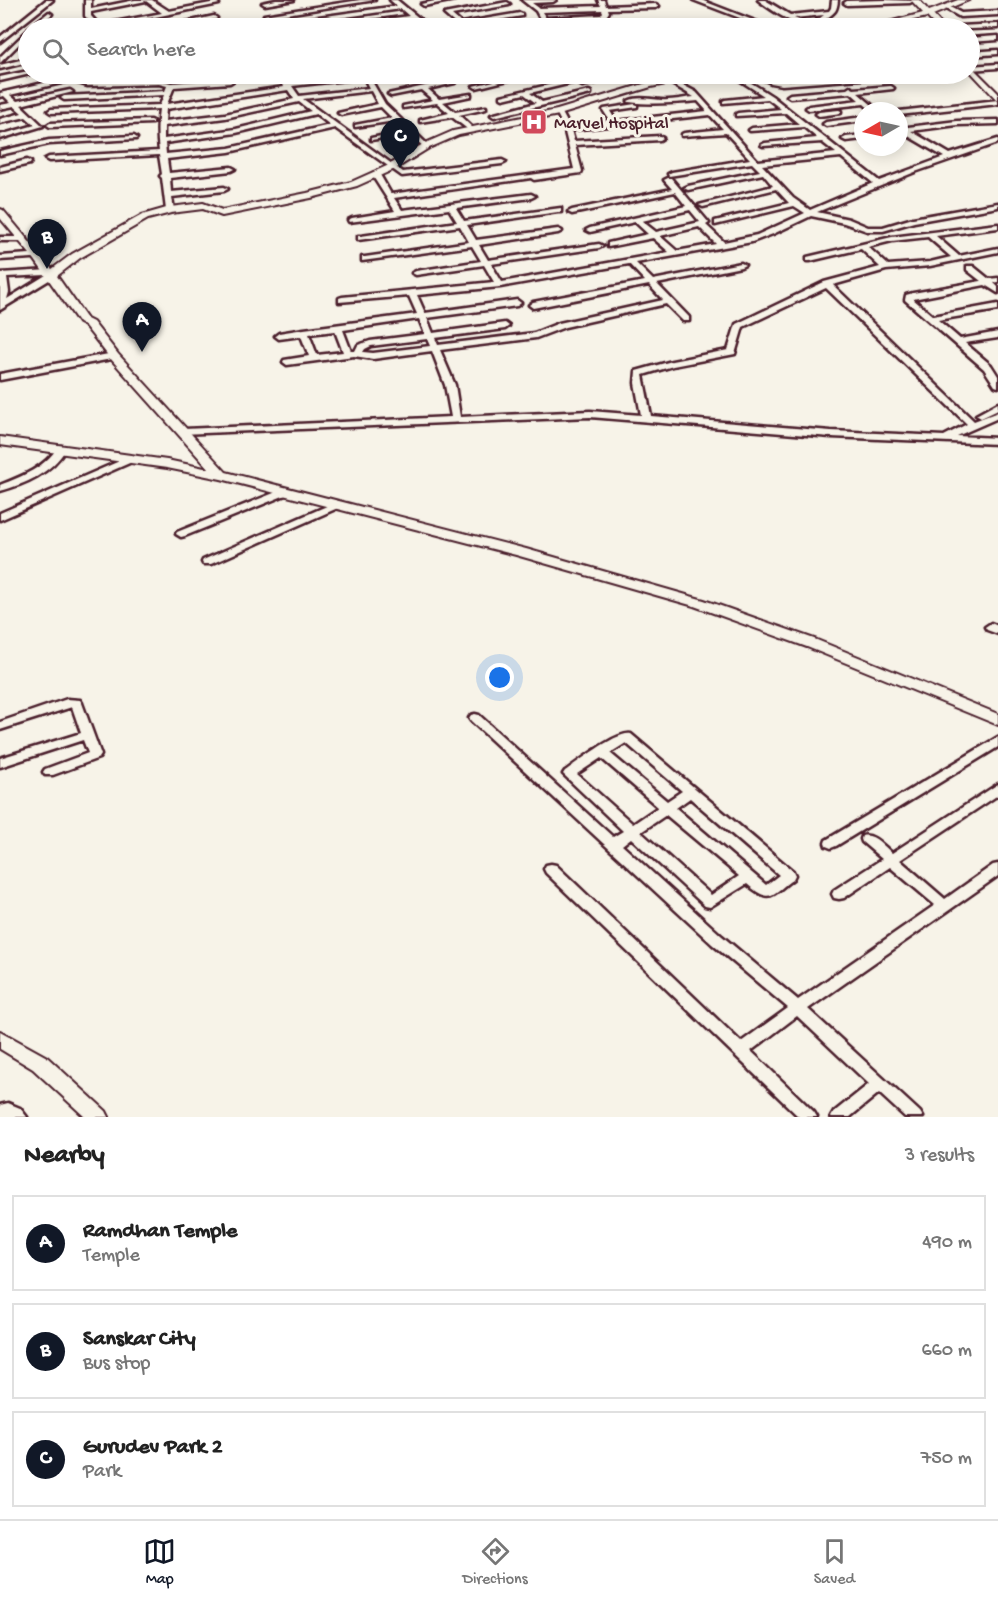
<!DOCTYPE html>
<style>
:root{--surface:#fff;--page:#f6f6f6;--text:#222;--muted:#767676;--line:#e0e0e0;--accent:#111827}
body{margin:0;font-family:"Gochi Hand",sans-serif;background:var(--page);color:var(--text)}
.compass{position:absolute;left:854px;top:102px;width:54px;height:54px;border-radius:50%;background:var(--surface);box-shadow:0 3px 15px #0003;rotate:261deg}
.you{position:absolute;left:500px;top:678px;width:21px;height:21px;margin:-15px;border:4px solid #fff;border-radius:50%;background:#1a73e8;box-shadow:0 0 0 9px #1a73e833}
.badge{display:grid;place-items:center;width:39px;height:39px;border-radius:50%;background:var(--accent);color:#fff;font-size:20px;font-weight:700}
.pin{position:absolute;translate:-50% -50px;filter:drop-shadow(0 2px 3px #0008)}
.pin::after{content:'';position:absolute;top:32px;width:21px;height:18px;background:inherit;clip-path:polygon(0 0,100% 0,50% 100%)}
.list{margin:0;padding:0;list-style:none}
h2{display:flex;justify-content:space-between;align-items:center;height:78px;margin:0;padding:0 24px;font-size:26px}
h2 small{font-size:20px;font-weight:400;color:var(--muted)}
.list li{display:grid;grid-template-columns:39px 1fr auto;gap:18px;align-items:center;box-sizing:border-box;height:96px;margin:0 12px 12px;padding:0 12px;border:2px solid var(--line);border-radius:0px}
.list b{display:block;font-size:22px;white-space:nowrap}
.list p{margin:0;font-size:20px;white-space:nowrap;color:var(--muted)}
.list em{font-size:20px;font-style:normal;color:var(--muted)}
.icon{flex:none;width:33px;height:33px;fill:none;stroke:currentColor;stroke-width:2;stroke-linecap:round;stroke-linejoin:round}
.map{position:relative;flex:none;width:998px;height:1117px;overflow:hidden}
.search{position:absolute;background:var(--surface);box-shadow:0 3px 15px #0003;left:18px;right:18px;top:18px;height:66px;display:flex;align-items:center;gap:15px;box-sizing:border-box;padding:0 21px;border-radius:33px;color:var(--muted);font-size:22px}
.sheet{height:402px;background:var(--surface)}
nav{display:flex;justify-content:space-around;align-items:center;box-sizing:border-box;height:84px;border-top:2px solid var(--line);background:var(--surface);font-size:16px;color:var(--muted)}
nav a{display:grid;justify-items:center;gap:3px}
nav .on{color:var(--accent)}
.map>svg:first-child{display:block}
.lines{fill:none;stroke-linecap:round;stroke-linejoin:round}
.minor-casing{stroke:#4a1f2b;stroke-width:5}
.tertiary-casing{stroke:#4a1f2b;stroke-width:4}
.minor{fill:#f7f3e8;fill-rule:evenodd}
.tertiary{fill:#f7f3e8;fill-rule:evenodd}
.labels{text-anchor:middle;stroke-width:6;stroke-linejoin:round;paint-order:stroke}
.far-poi-label{font-size:18px;fill:#4a1f2b;stroke:#f7f3e8;text-anchor:start}
</style>
<div class="map">
<svg width="998" height="1117" viewBox="0 0 998 1117">
<rect width="100%" height="100%" fill="#f7f3e8"/>
<filter id="ink" filterUnits="userSpaceOnUse"><feTurbulence type="fractalNoise" baseFrequency=".0167" numOctaves="2"/><feDisplacementMap in="SourceGraphic" scale="12" xChannelSelector="R" yChannelSelector="G"/><feConvolveMatrix kernelMatrix="1 2 1 2 8 2 1 2 1" color-interpolation-filters="sRGB"/></filter>
<g filter="url(#ink)">
<g class="lines">
<defs>
<path id="minor" d="M46 0H53L0 42V37Z
M85 0H91V9L135 0H152L169 11 216 2 219 4 101 28H89L93 26 85 16ZM146 1 162 13 99 25 91 16V12Z
M276 0H294L265 5 262 3Z
M360 0H375L267 17 264 15Z
M390 0H397L431 28H425L413 19 346 28H334L337 26 409 16 401 9 283 26 280 24 283 22 397 6Z
M440 0H455L424 6 421 4Z
M522 0H556L553 2 532 3 539 8 601 6 598 0H604L606 6 656 4 659 6 656 8 608 9 609 12 605 18 547 22 551 28H545L536 11ZM602 10 603 12 601 15 546 18 542 12Z
M693 0H701L773 28H766Z
M758 0H765L790 15 829 11 831 8 832 0H838C837 11 835 12 827 18 824 21 820 26 816 28 805 33 768 8 758 0ZM824 15 811 25 794 18Z
M886 0 913 1 910 3 847 5 844 3 847 1Z
M507 2 510 4 509 5 452 15 461 23 520 13 522 14V16L464 26 466 28H460L444 14Z
M944 6H948L961 13 998 11V15L960 17 944 8Z
M49 12 52 14 51 15 35 28H29Z
M214 16 217 18 216 19 169 28H159Z
M260 19 263 21 266 28H260L257 21Z
M998 24V28L970 29 957 28 960 26Z
M639 26 642 28H632L633 27Z
M28 30V35L0 63V57Z
M998 36V40L970 42V38Z
M998 50V54L970 56V52Z
M28 58V62L0 69V65Z
M998 64V68L970 70V66Z
M28 71 30 74 0 81V77Z
M67 74H73L82 81 87 82 159 80 171 83 211 80 210 74H216L218 80 230 79 233 81 230 83 174 87 167 104 284 87 278 74H284L290 83 362 74H390L387 76 370 78 385 104 428 145V147H424L409 134 371 140V138L406 131 395 121 355 127V125L392 118 381 107 341 115 338 113 378 104 371 91 303 99 403 172 502 160 506 162 502 164 402 176 335 128 229 152 167 159 169 173 231 167 235 169 231 171 170 178 171 192 224 187 228 189 224 191 172 197 174 210 170 212 166 210 162 178 160 176 162 174 159 155 49 161 45 159 49 157 159 151C157 136 157 124 159 109L51 113 48 111 51 109 160 105 164 95 64 100 61 98 64 96 165 91 167 86 159 84 87 86 78 83 74 80 10 95 17 101 70 90 73 92 21 105 43 126 0 139V135L35 125 26 117 0 123V119L22 113 14 106 0 109V105L11 103 4 96 0 97V93L70 77ZM364 78 369 88 299 96 292 86ZM288 90 294 99 225 114 165 121 166 109ZM299 102 311 111 236 129 164 139V126L225 118ZM316 114 330 125 229 148 166 154 165 143 236 133Z
M235 74H256L253 76 237 77 235 76Z
M465 74H476L457 79 454 77Z
M524 74H533L476 88 473 86Z
M624 74H634L582 86 579 84Z
M655 74H662L696 92 758 161 836 153 822 142 763 146 761 145 765 143 817 138 804 127 750 131 749 130 752 128 799 124 786 113 736 116V114L738 113 781 109 768 99 723 103V101L725 100 764 96 730 74H737L772 96 879 181 944 157 903 133H899L900 128 957 121 998 120V124L957 125 911 131 950 154 998 139V143L915 172 817 212 849 219 868 227H883L913 218 998 203V207L914 222 883 231H867L844 223 811 216 773 234 752 242 636 263 653 280 741 263 745 265 741 267 657 284 689 317V321H683L666 304 565 327 536 338 440 350 455 385 460 417 590 411 641 415 635 383 636 371 672 361 728 350 736 324 824 282 880 267 861 249 810 261H807V257L892 237 998 224V228L936 236 959 256 998 248V252L930 266 886 270 833 285 974 421 998 412V418L957 436 998 438V444L831 437 590 417 181 434 179 432 181 430 184 429 451 417 445 385 432 351 373 359 354 356 287 365 283 362 284 360 309 356 301 336 279 339 275 336 279 333 304 329 417 314 409 296 339 302V298L342 297 494 282 484 265 416 275 412 273 416 271 481 261 472 246 362 261V257H365L469 242 460 226 358 240V236H361L457 222 449 209 349 222 348 220 352 218 395 211 372 175 373 173H379L391 194 574 169 564 128 556 112 557 111H561L569 126 610 121 603 110 604 109 635 104 637 105V107L610 111 616 121 707 111 698 101C675 103 651 105 629 102L628 101C637 96 650 99 661 100 671 101 683 98 694 97ZM710 115 723 129 684 133 682 134V136L726 133 750 159 672 172 668 174 669 176 752 163 760 171 688 186 684 188 688 190 763 174 773 186 699 205 703 207 776 189 789 203 715 221V225L794 206 805 213 757 235 724 242 706 225 709 223 671 178H668L664 180 672 189 572 210 568 212 572 214 675 192 686 206 590 228 586 230 590 232 635 222 648 234 608 243V247L653 238 669 252 502 282 491 264 599 248 603 246 599 244 488 260 479 245 558 233 562 231 558 229 476 240 467 225 558 212H561V208L464 221 456 208 531 198 535 196 531 194 402 210 394 198 531 178 534 180 581 173 582 171 575 145 660 140 663 138 660 136 574 141 571 130ZM841 157 873 183 810 210 793 198 762 165ZM690 210 700 222 656 232 642 221ZM699 227 716 244 677 251 660 236ZM928 237 951 257 930 262 888 265 868 247 892 241ZM629 264 645 281 533 302 529 305 533 308 649 285 663 300 559 323 534 333 438 345 435 338 505 329 509 326 505 323 433 333 427 318 517 306 521 303 517 300 425 313 417 295 500 287ZM826 288 967 424 944 436 831 431 651 416 643 375 673 366 735 354 743 327ZM419 319 425 334 370 341 358 345 355 351H351L343 330ZM335 331 343 352 317 355 309 334ZM427 339 430 346 373 353 363 352 365 349 371 346Z
M752 74C762 73 771 80 782 81L881 74H903L900 76 782 85 771 83Z
M578 78 581 80 580 81 530 93 542 102 589 91 591 92V94L494 117 491 115 536 103 524 94 503 99 501 98V96Z
M453 80 455 81V83L428 89 439 99 471 94V96L443 102 455 112 486 107V109L459 115 474 129V131H470L452 117 420 122V120L449 113 437 103 403 108V106L433 100 421 90 391 96 388 94Z
M891 86 894 88 893 89 858 93 879 111H872L864 104 809 110 806 108 809 106 859 100 851 93 790 98 787 96 790 94 847 89 850 87 854 89Z
M998 100V104L899 115V111Z
M839 110 841 111V113L819 116 816 114 819 112Z
M863 117V121L826 126 823 124 826 122Z
M151 120 153 121V123L50 127 47 125 50 123Z
M863 135V139L846 141 842 139 846 137Z
M134 136 137 138 136 139 49 144 0 155V151L49 140Z
M27 160 31 162 30 164 0 171V167Z
M0 237H23L27 239 23 241H0Z
M45 253 49 255 48 257 0 260V256Z
M967 266H973L989 279 998 278V282L994 283 998 287V293L985 285 913 299 933 316 998 304V310L938 320 960 339 998 332V338L965 343 991 365 998 376V387L995 386 984 369 905 300 906 295 913 293 981 281 967 270Z
M49 270H52L55 275 54 277 0 310V273ZM46 275 7 299 9 292 7 277Z
M114 353 118 356 117 358 0 380V374Z
M998 403V410L981 418 976 415Z
M61 446 66 449C51 473 26 484 0 491V485C23 476 44 468 58 447Z
M131 456 136 459 134 461 0 520V513Z
M284 489 288 490 289 492 288 494 185 536 181 537 176 534 177 532Z
M336 502 341 505 340 507 211 564H203L202 562 203 560Z
M991 623 998 626V634L987 630 985 627Z
M67 699 80 700 82 703 101 755 99 758 53 775H45L43 772 45 769 88 753 83 740 0 767V758L81 733 72 707 0 730V722Z
M475 714 479 715 613 837 623 831 563 774 565 771C578 762 617 731 631 734L793 871 795 875 793 879C770 896 771 904 747 884L710 907 705 906 631 838 622 845 722 936 798 1000 935 905 890 867 844 898 839 899 834 898 832 894 834 890 882 859 862 842 861 839 862 836C874 833 883 846 892 853L998 784V795L900 860 945 899 993 865 998 864V876L808 1009 920 1112 923 1117H905L879 1093 850 1117H831L834 1112 869 1084 797 1016 751 1051 814 1112 817 1117H799L546 873 544 869 546 865 551 864 556 865 741 1042 788 1008 712 944 471 721 469 718 471 715ZM626 743 682 791 667 801 610 753ZM601 758 658 807 633 824 577 774ZM690 798 779 875 766 885 676 808ZM666 815 739 876 711 895 641 832Z
M998 737V747L836 846 831 848 826 846 825 843 826 840Z
M8 1103 20 1108 27 1117H0V1105Z"/>
<path id="tertiary" d="M911 0H919L929 11 958 0H969L933 15 945 28H937L927 17 878 28H866L923 13Z
M970 65 998 93V101L970 71Z
M700 74H715L651 87 559 115 459 135 429 148 395 169 357 186 311 198 222 216 203 209 171 213 148 219 80 258 57 276 87 319 93 322 118 354 226 472 526 549 704 600 817 640 998 714V725L807 647 694 606 516 555 221 479 167 468 0 445V437L167 460 209 469 110 358 85 326 79 323 35 260 0 218V209L3 210 52 269 72 254 142 215 170 207 203 203 222 210 307 193 351 182 389 165 423 144 453 131 557 110 647 83Z
M0 1031 47 1057 106 1111 109 1117H85L33 1069 0 1049Z"/>
</defs>
<use href="#minor" class="minor-casing"/>
<use href="#tertiary" class="tertiary-casing"/>
<use href="#minor" class="minor"/>
<use href="#tertiary" class="tertiary"/>
</g>
</g>
<defs>
<symbol id="hospital-square" viewBox="-11 -11 22 22"><rect x="-9" y="-9" width="18" height="18" rx="4" fill="#d1495b" stroke="#f7f3e8"/><path d="M-5-5h3v3.5h4V-5h3V5h-3V1.5h-4V5h-3Z" fill="#fff"/></symbol>
</defs>
<g fill-rule="evenodd">
<use href="#hospital-square" x="519" y="107" width="30" height="30"/>
</g>
<g class="labels">
<g class="far-poi-label">
<text x="554" y="128">Marvel Hospital</text>
</g>
</g>
</svg>
<svg class="compass" viewBox="-18 -18 36 36"><path d="M0-13l5 13h-10z" fill="#e53935"/><path d="M0 13l5-13h-10z" fill="#767676"/></svg>
<div class="you"></div>
<div class="pin badge" style="left:142px;top:352px">A</div>
<div class="pin badge" style="left:47px;top:269px">B</div>
<div class="pin badge" style="left:400px;top:168px">C</div>
<div class="search"><svg class="icon" aria-label="search" viewBox="0 0 24 24"><circle cx="10" cy="10" r="6"/><path d="M15 15l6 6"/></svg>Search here</div>
</div>
<section class="sheet">
<h2>Nearby<small>3 results</small></h2>
<ul class="list">
<li><span class="badge">A</span><div><b>Ramdhan Temple</b><p>Temple</p></div><em>490 m</em></li>
<li><span class="badge">B</span><div><b>Sanskar City</b><p>Bus stop</p></div><em>660 m</em></li>
<li><span class="badge">C</span><div><b>Gurudev Park 2</b><p>Park</p></div><em>750 m</em></li>
</ul>
</section>
<nav>
<a class="on"><svg class="icon" aria-label="map" viewBox="0 0 24 24"><path d="M3 6l6-2 6 2 6-2v14l-6 2-6-2-6 2zM9 4v14M15 6v14"/></svg>Map</a>
<a><svg class="icon" aria-label="directions" viewBox="0 0 24 24"><path d="M12 3l9 9-9 9-9-9zM9 14v-3h6M13 9l2 2-2 2"/></svg>Directions</a>
<a><svg class="icon" aria-label="saved" viewBox="0 0 24 24"><path d="M7 4h10v16l-5-4-5 4z"/></svg>Saved</a>
</nav>
